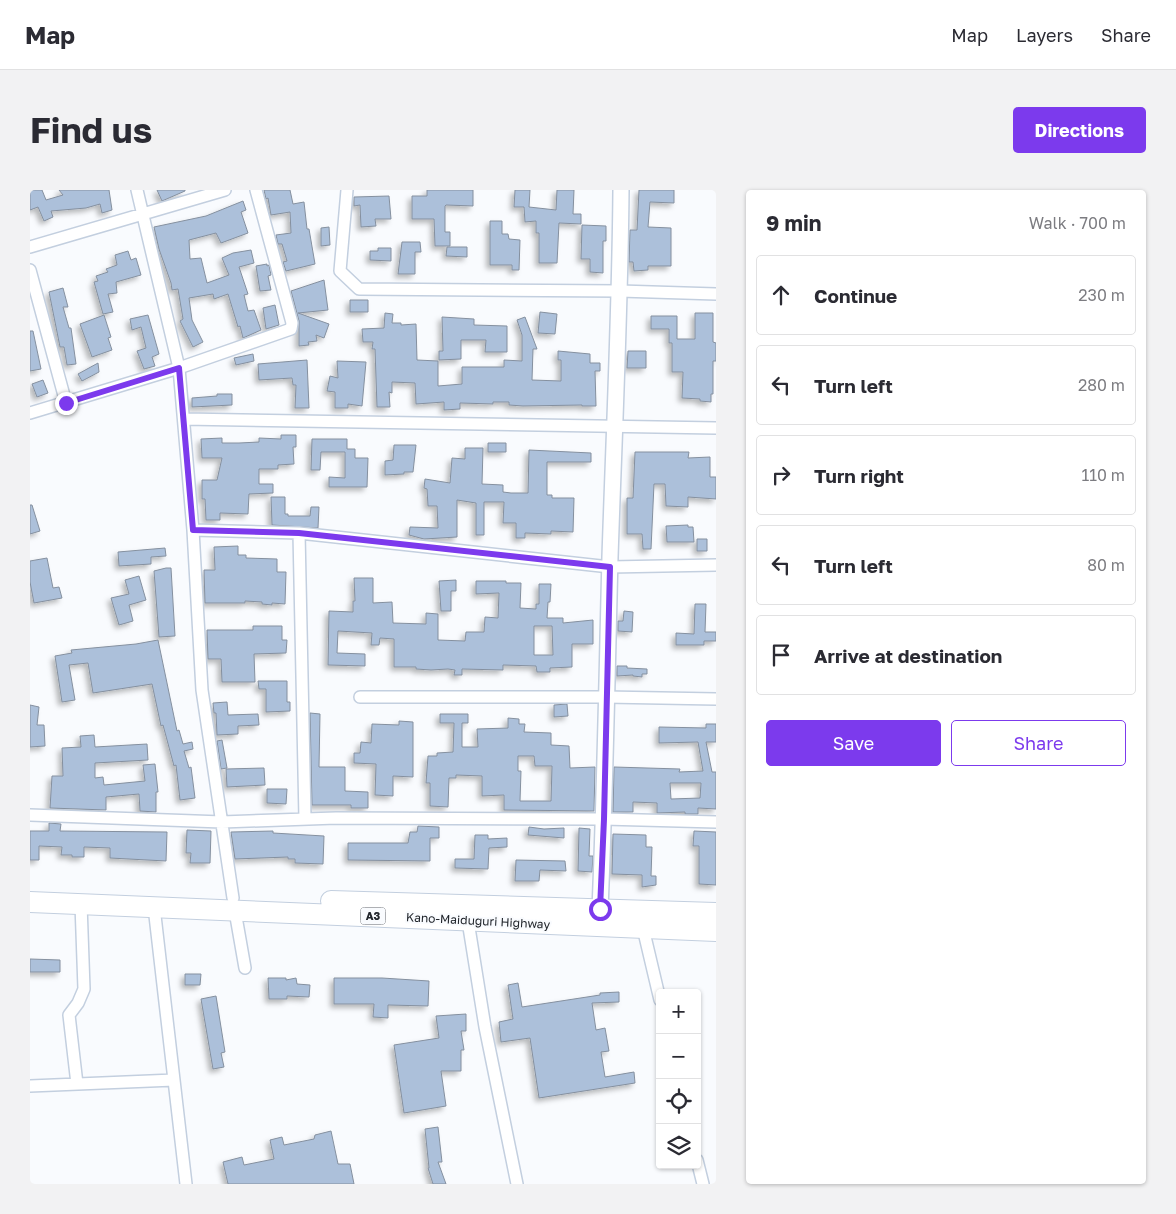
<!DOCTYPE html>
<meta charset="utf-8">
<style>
:root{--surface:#fff;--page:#f2f2f3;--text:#2b2b33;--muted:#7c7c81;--line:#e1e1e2;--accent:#7c3aed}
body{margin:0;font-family:"Golos Text",sans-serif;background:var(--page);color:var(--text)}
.controls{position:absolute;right:15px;bottom:15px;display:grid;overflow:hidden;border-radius:5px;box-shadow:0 1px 4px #0004}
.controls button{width:45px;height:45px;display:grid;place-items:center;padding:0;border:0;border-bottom:1px solid var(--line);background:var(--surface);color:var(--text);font:25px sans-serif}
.stop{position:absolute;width:15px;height:15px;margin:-11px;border:4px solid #7c3aed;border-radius:50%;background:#fff}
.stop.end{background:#7c3aed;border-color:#fff;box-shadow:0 1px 5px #0008}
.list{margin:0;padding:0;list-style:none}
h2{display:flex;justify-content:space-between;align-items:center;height:65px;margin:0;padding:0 20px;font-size:21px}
h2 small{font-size:16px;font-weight:400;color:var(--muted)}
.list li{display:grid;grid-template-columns:32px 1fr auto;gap:15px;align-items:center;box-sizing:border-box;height:80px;margin:0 10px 10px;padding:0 10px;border:1px solid var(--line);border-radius:5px}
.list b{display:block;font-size:19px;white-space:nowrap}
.list em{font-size:16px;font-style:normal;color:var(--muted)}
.actions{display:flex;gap:10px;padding:15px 20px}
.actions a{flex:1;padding:11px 0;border:1px solid var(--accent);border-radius:5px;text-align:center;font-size:18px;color:var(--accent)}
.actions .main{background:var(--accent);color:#fff}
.icon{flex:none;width:28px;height:28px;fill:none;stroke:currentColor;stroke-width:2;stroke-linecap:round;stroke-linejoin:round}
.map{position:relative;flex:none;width:686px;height:994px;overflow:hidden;border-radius:5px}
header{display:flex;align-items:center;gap:30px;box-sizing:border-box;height:70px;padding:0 25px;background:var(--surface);border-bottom:1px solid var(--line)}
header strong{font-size:24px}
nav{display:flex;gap:28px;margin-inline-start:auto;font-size:18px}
.intro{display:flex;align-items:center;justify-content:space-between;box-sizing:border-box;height:120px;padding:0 30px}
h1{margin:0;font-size:35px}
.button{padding:12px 22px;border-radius:5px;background:var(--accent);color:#fff;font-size:18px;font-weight:700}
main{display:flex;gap:30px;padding:0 30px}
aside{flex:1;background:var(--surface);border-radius:5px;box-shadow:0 1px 4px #0004}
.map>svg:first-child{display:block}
.building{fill:#acc0da;stroke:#85909f;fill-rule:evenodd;filter:url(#shadow)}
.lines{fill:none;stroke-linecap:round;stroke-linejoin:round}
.minor-casing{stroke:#c3cfdf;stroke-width:14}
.tertiary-casing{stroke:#c3cfdf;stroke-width:18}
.trunk-casing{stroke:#c3cfdf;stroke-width:22}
.minor{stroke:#fff;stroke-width:11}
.tertiary{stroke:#fff;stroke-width:15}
.trunk{stroke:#fff;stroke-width:20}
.route{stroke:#7c3aed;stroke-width:6}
.labels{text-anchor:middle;stroke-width:4;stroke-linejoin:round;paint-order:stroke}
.shield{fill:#f9fbfe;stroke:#62656a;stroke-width:1}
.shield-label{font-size:11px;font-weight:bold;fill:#21252b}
.street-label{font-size:12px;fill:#21252b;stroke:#f9fbfe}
</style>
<header>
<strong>Map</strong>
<nav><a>Map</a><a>Layers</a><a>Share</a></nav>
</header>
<div class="intro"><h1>Find us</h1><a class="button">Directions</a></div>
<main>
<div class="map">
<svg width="686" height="994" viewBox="0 0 686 994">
<defs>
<filter id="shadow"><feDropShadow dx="-3.5" dy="3.5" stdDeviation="2.5" flood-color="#0004"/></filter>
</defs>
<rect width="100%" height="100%" fill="#f9fbfe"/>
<path class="building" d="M0 0H12L16 10 33 5 29 0H79L82 20 72 23 70 14 56 18 21 21 23 27 14 31 8 17 0 20Z
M127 0H155V1L132 11Z
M234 0H260L263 14 274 12 277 39H279L285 74 256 81 253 72 257 71 252 54H248L246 45 261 43 260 22 241 25 238 8 236 9Z
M397 0H443V16L416 15 415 16V42H420V56H405L404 29H382V6H397Z
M485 0H500L499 17 526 20 527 0H544L543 24H551V34L529 33 527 73H509V43H506V31L495 32 494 17H484Z
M609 0H644V13L620 12 618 37 641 38V76H618V80L604 81 603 72H599L600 40H607Z
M359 6 361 29H345L346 36 331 37 330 15 324 16V7Z
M213 11 216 20 211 22 218 43 191 53 186 43 159 50 160 69 171 68 177 93 199 85 192 68 203 63 221 60 224 73 209 77 218 104 214 105 218 121 224 120 231 140 213 148 210 136 208 137 198 104 184 109 183 104 159 108 162 130 173 152 163 157 150 131 153 129 148 99 142 100 141 93 129 59 124 37 176 26Z
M460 31H472V44H478L479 49 490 50 489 80H482V75H460Z
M552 35 576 36V51H573V83L560 82V69H551Z
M299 37 300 55 291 56V38Z
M372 52H390L391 62H385V84H368Z
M417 57H437V67L416 66Z
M348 58H361V71L340 70V61H348Z
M98 61 101 70 106 68 111 85 86 92 87 103 78 104 83 122 73 124 64 92 68 91 66 86 78 82 76 79 87 75 85 65Z
M237 74V76L239 75 241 85 238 86 241 100 230 101 226 76Z
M294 90 298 120 268 123 299 134 294 148 286 145 287 151 278 152 279 155 269 156V131L261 101Z
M33 98 38 117H33L39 138H41L46 174 37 175 34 157H30L19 102Z
M320 110H338V122H320Z
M245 115 249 135 236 139 233 118Z
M510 122 527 124 525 144 508 143Z
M355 123 363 124 362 133H371V135L386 134 387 170 408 171V196L432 194V177H474V170L492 171V145L487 130 495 127 507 159H503L502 190 531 191V170H528V161L560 164V173H570V181H565L566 216H552V215L493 216 479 215V212H463V214L430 213V219L414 220V212L386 214 385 193 362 192V203L359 202 360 217H347L345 159H342L343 152H333L332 139 354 138Z
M665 123H683V152L686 153V171H683V204H681V212L670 211V209L652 208 653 182H642V153H639V139H621V126H647V149H665Z
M74 125 81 147 78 148 82 160 62 167 50 134Z
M118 125 129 164 122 167 125 176 114 179 107 161 116 158 111 137 102 140 100 129Z
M412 127 444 129V135L477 136V162H455L456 150H431V169L409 170V161H413Z
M0 141H3L11 179 0 181Z
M598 161H616V178H597Z
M223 164 224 171 206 175 204 168Z
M277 170 279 218H265L266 195H263L262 188 229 190 228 174Z
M307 171 336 172 332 216 318 214V218H305V202L297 201 300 186 308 188Z
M68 173 69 182 52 191 48 184Z
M13 190 18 203 7 207 2 194Z
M187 204H202V215L162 217V208L187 206Z
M251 245H266V257H263L264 274 248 275V279H229V294H243V303L219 304 218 324 190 323V330H176L175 309H172V290H187L192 268H172L171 249 192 248V253H209L229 252V248L251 249Z
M282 249H317V259H325V268H338L337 297H299V287L315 288V262H291L290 280H281Z
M458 253H476V262H458Z
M364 255H386L383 282H374V284L355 285V271L363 270Z
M435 258H453L452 294 473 295V302L481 303H498L499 260 561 263V272H517V305H522V308H544L543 342 521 341V344L495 343V348H486V333H473L474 312H454V345H446V313L427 310V347L394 349 379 345 380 337 408 338 407 316H398L397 299 394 298 395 289 420 293 422 268 435 269Z
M605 262H659L658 268 680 267V287H686V309L658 307V317L636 316 635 294H624L621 359H613L612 344H597V308H603Z
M241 307H255V324H258V326H280L281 317H289L288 338 242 335Z
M0 315H2L10 341 0 344Z
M658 335V337H663L664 352H637L636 336Z
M667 349H677V361H667Z
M208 356V365H216V368L247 369V382H256L255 414 242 413V415L232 414V412L215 411V413H175L174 380H185L184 357Z
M135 358 136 366 121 367V374L89 376 88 362Z
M17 368 23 398 29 397 32 408 4 413 0 392V371Z
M136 378H141L145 446 129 447 124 381Z
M109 386 116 410 99 415 103 431 89 435 81 408 99 404 95 390Z
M324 388H343V413L362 412 363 433 396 434V423L408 424V450L435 451 436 442H454L455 427 468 428 469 403 446 404V391H476V393H491L490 418 506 419V414H509V394H521L520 412H518L517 428H533V433L563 430V454H542V477L520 478V482H507L506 476 473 475V480L432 479V485H424L425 480 418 479 401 480 386 479V477H364V449L350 448 349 455H341L342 443 308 441 307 463 335 464V476L298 475 299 421 323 422V411H325ZM504 436H522L523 465H504Z
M426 390V401H421V421H411L409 391Z
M665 414H676L675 442H686V451H674V455H646V443L664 444Z
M594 421 603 422 602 442 588 441V431H593Z
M223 436H252V450H257L256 463 224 464 225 492H192L191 469H178L177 440H223Z
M128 450 147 541 149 540 153 554 162 552 163 559 154 561 159 578 161 577 165 608 150 610 146 575 144 576 133 535 131 536 122 494 63 503 58 473 39 475 45 510 32 512 25 466 42 463 41 460 106 454Z
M587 476H597V478L617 479V484H612V487L603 486V485L587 486Z
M228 491H257V512H260V521L236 522V499H229Z
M197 512 198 525 228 524 229 535 208 536V544L187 545 186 523H184L183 513Z
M537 514 538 526 524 527V515Z
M0 515 9 517 7 535H14L15 556 0 557Z
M280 523 290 524 289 577H315V601L338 602V618H321V615H282Z
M410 524H438V533H432V557H448L447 539 478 538V528L489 529V534H495L494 542 521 543V555L539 556 540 578 565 577 564 621 474 620V605L452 606V586L426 585V588H419L418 617 400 616V593H396L398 566H407V563L423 562 424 533H410ZM488 566H504L505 576H522L521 611H490L491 581H488Z
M369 531 383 532V587L363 586V606L345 605 346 574 324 573V563H330L331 552 341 553 342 534 369 535Z
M676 534H686V552H676L682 582H686V619L668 618V624H655V622L627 623V613L603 612V622H583L584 577 650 579 649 582 673 581 668 552 629 553V537L676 538ZM640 593H671L670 608 641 609Z
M64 545 65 557 117 554 118 570 65 573V588L73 587 74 595 115 591 113 575 125 574 128 602H126V622L110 621 109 604 76 607V620L20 618 22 586H33L32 558 51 557 50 546Z
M192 550 197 578 191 579 187 551Z
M234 578 235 595 197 597 196 579Z
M237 599H257L256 614 237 613Z
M19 633 31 634 30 641 137 642 136 671 80 668V658L54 657V667H42V665H31L32 657 9 656V670H0V641H19Z
M388 636 409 637V648H400V671L318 670V653H378L380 642H387Z
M499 637 514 639 534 638V648L498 645Z
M549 638 560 639 559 666H563L562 682 548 681Z
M157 640 181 641 180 673H160L161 663H156Z
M243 641V643L294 646 293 674 265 673V669H258V667L205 669 201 642Z
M664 641 686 642V695L669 694V656H663Z
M583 644 616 645V657H622L621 686H626V695L612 697V685L582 684Z
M445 645H458V649L477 648V657L459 658 458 679 425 678V669H444Z
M486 670 535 671 536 681 510 680 509 691H485Z
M0 769 30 770V782H0Z
M155 784H171L170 795H155Z
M238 788H256V790L266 788 267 794 280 795 279 807 257 806V809H239Z
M304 788H352L399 791 398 816 358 815V828L343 827 344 814H304Z
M488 793 492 817 570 805V803L589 802V812L562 813 566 840 575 838 579 861 571 862 575 887 604 882 605 893 509 908 500 848 471 852 469 832 483 829 478 795Z
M186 806 195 862 191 863 194 877 183 879 171 809Z
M436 824V841H431L434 860H431V881H411L416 916 374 923 364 855 409 848 406 826Z
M408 937 412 972H408L416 994H403L398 978H399L395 939Z
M301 941 308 974H320L324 994H198L193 972 212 967 214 975 244 969 240 950 252 947 254 955 284 949 285 945Z"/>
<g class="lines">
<defs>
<path id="minor" d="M107 0 149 178 163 340 172 500 203 708
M317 0 310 81 329 99 590 101 686 104
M0 57 195 0
M0 80 36 213
M0 223 149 178 261 139 262 133 226 0
M154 229 686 238
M163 340 269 343 580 377 686 375
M269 343 275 629
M330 507H576L686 509
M0 625 192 632 306 628 574 629 686 632
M124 717 156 994
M205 721 215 778
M437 725 455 837 487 994
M613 738 630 810
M47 894 39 825 48 813 54 799 51 714
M0 896 144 890
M667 970 673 994"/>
<path id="tertiary" d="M570 719C575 602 577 484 580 367 584 245 590 122 591 0"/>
<path id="trunk" d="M301 711 686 723
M0 712 686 741"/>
</defs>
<use href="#minor" class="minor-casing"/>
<use href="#tertiary" class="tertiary-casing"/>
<use href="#trunk" class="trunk-casing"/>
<use href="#minor" class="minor"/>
<use href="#tertiary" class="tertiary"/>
<use href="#trunk" class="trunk"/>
</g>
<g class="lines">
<path class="route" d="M36 213 149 178 163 340 269 343 580 377 574 629 570 719"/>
</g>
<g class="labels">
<rect class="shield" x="330.5" y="717.5" width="25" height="17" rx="4"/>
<g class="shield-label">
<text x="343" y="730">A3</text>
</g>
<g class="street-label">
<text transform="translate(448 731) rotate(3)" y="4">Kano-Maiduguri Highway</text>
</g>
</g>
</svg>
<div class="controls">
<button>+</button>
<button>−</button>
<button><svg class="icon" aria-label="locate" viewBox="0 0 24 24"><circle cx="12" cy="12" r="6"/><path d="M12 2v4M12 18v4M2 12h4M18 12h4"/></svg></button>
<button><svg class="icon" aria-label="layers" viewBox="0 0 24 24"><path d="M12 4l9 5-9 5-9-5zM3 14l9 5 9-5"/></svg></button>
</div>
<div class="stop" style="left:570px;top:719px"></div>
<div class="stop end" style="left:36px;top:213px"></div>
</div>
<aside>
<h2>9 min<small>Walk · 700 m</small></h2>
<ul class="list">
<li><svg class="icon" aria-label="ahead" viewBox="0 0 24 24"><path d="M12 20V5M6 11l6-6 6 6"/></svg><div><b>Continue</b></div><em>230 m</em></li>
<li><svg class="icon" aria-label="left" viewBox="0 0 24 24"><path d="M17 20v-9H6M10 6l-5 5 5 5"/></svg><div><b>Turn left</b></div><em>280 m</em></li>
<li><svg class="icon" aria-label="right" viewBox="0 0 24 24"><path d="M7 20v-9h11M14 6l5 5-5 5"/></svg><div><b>Turn right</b></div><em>110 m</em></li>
<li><svg class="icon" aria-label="left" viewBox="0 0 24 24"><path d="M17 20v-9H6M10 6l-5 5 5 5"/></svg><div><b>Turn left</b></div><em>80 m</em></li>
<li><svg class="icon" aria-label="arrive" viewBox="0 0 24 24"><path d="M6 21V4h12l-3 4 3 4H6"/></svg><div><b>Arrive at destination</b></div></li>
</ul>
<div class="actions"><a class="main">Save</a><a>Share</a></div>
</aside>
</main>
